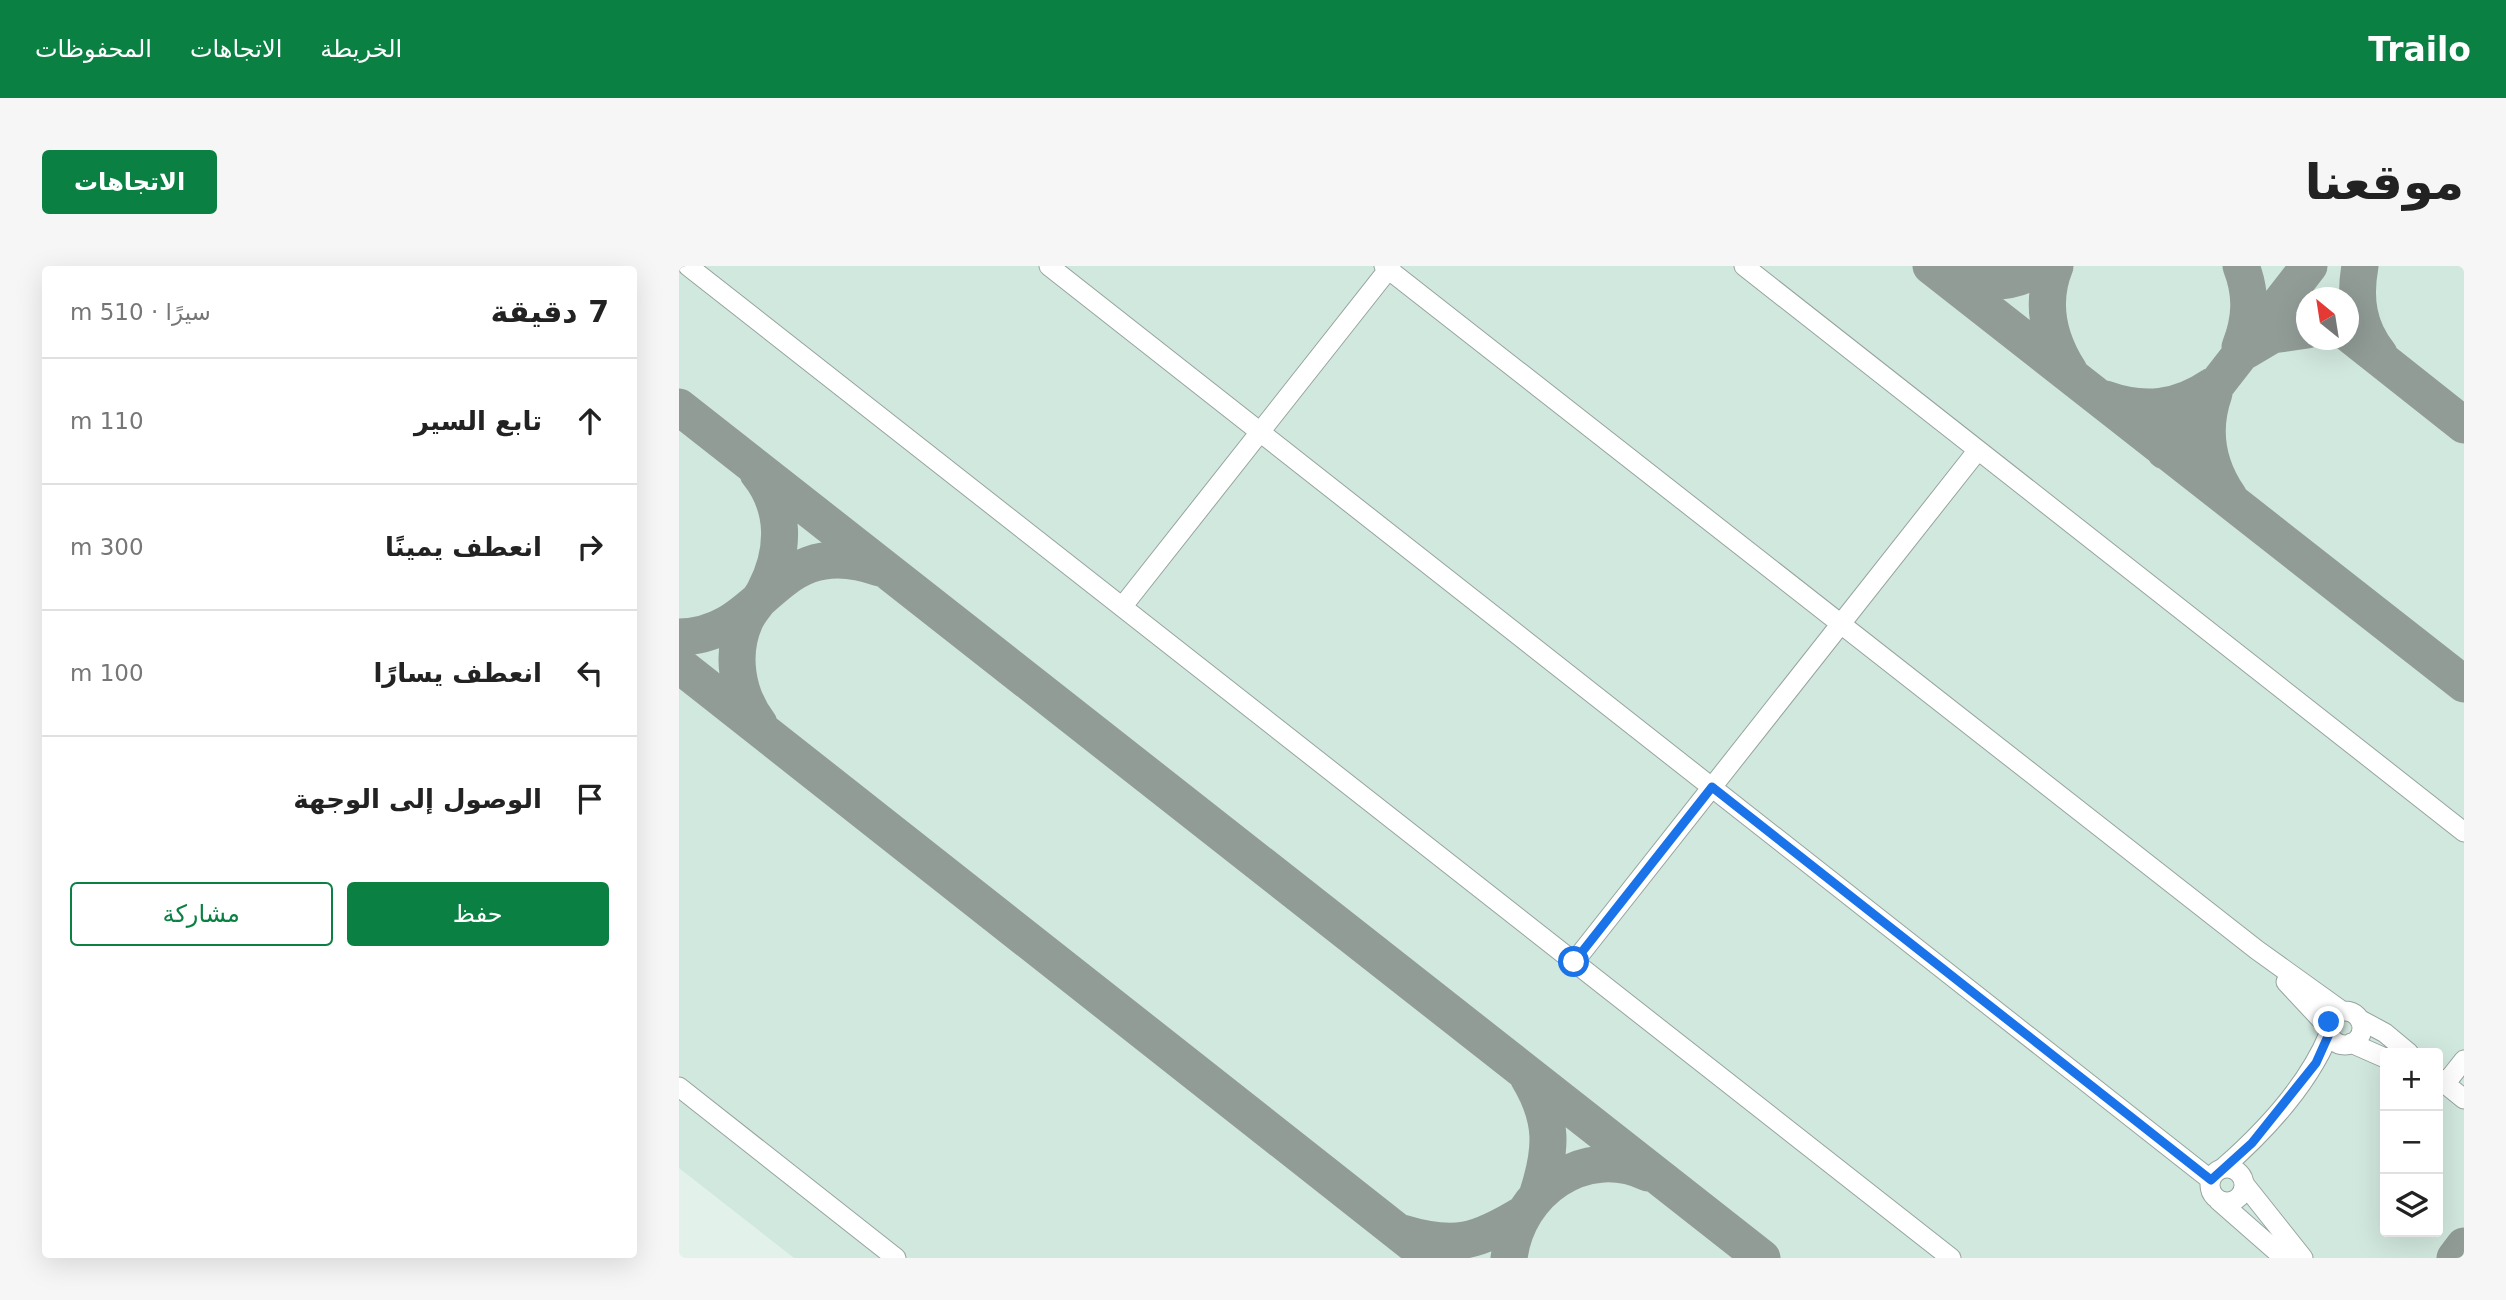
<!DOCTYPE html>
<html lang="ar">
<meta charset="utf-8">
<style>
:root{--surface:#fff;--page:#f6f6f6;--text:#222;--muted:#767676;--line:#e0e0e0;--accent:#0b8043}
body{margin:0;font-family:"DejaVu Sans","Noto Naskh Arabic",sans-serif;background:var(--page);color:var(--text);direction:rtl}
.controls{position:absolute;right:21px;bottom:21px;display:grid;overflow:hidden;border-radius:7px;box-shadow:0 7px 28px #0002}
.controls button{width:63px;height:63px;display:grid;place-items:center;padding:0;border:0;border-bottom:2px solid var(--line);background:var(--surface);color:var(--text);font:35px sans-serif}
.compass{position:absolute;left:1617px;top:21px;width:63px;height:63px;border-radius:50%;background:var(--surface);box-shadow:0 7px 28px #0002;rotate:330deg}
.stop{position:absolute;width:21px;height:21px;margin:-16px;border:5px solid #1a73e8;border-radius:50%;background:#fff}
.stop.end{background:#1a73e8;border-color:#fff;box-shadow:0 2px 7px #0008}
.list{margin:0;padding:0;list-style:none}
h2{display:flex;justify-content:space-between;align-items:center;height:91px;margin:0;padding:0 28px;font-size:30px}
h2 small{font-size:23px;font-weight:400;color:var(--muted)}
.list li{display:grid;grid-template-columns:46px 1fr auto;gap:21px;align-items:center;box-sizing:border-box;height:126px;padding:0 28px;border-top:2px solid var(--line)}
.list b{display:block;font-size:26px;white-space:nowrap}
.list em{font-size:23px;font-style:normal;color:var(--muted)}
.actions{display:flex;gap:14px;padding:21px 28px}
.actions a{flex:1;padding:16px 0;border:2px solid var(--accent);border-radius:7px;text-align:center;font-size:24px;color:var(--accent)}
.actions .main{background:var(--accent);color:#fff}
.icon{flex:none;width:38px;height:38px;fill:none;stroke:currentColor;stroke-width:2;stroke-linecap:round;stroke-linejoin:round}
.map{position:relative;flex:none;width:1785px;height:992px;overflow:hidden;direction:ltr;border-radius:7px}
header{display:flex;align-items:center;gap:42px;box-sizing:border-box;height:98px;padding:0 35px;background:var(--accent);color:#fff}
header strong{font-size:33px}
nav{display:flex;gap:38px;margin-inline-start:auto;font-size:24px}
.intro{display:flex;align-items:center;justify-content:space-between;box-sizing:border-box;height:168px;padding:0 42px}
h1{margin:0;font-size:49px}
.button{padding:18px 32px;border-radius:7px;background:var(--accent);color:#fff;font-size:24px;font-weight:700}
main{display:flex;gap:42px;padding:0 42px}
aside{flex:1;background:var(--surface);border-radius:7px;box-shadow:0 7px 28px #0002}
.map>svg:first-child{display:block}
.built{fill:#d1e8de;fill-rule:evenodd}
.lines{fill:none;stroke-linecap:round;stroke-linejoin:round}
.taxiway{stroke:#919c97;stroke-width:37}
.minor-casing{stroke:#96a49e;stroke-width:21}
.minor{stroke:#fff;stroke-width:19}
.route{stroke:#1a73e8;stroke-width:9}
</style>
<header>
<strong>Trailo</strong>
<nav><a>الخريطة</a><a>الاتجاهات</a><a>المحفوظات</a></nav>
</header>
<div class="intro"><h1>موقعنا</h1><a class="button">الاتجاهات</a></div>
<main>
<div class="map">
<svg width="1785" height="992" viewBox="0 0 1785 992">
<rect width="100%" height="100%" fill="#e2f1ea"/>
<path class="built" d="M0 0H1785V992H115L0 902ZM1628 32H1670V74H1628ZM1706 787H1759V966H1706Z"/>
<g class="lines">
<path class="taxiway" d="M1252 0 1785 418
M1376 0C1361 37 1369 72 1390 105
M1681 0C1675 33 1679 62 1700 88
M1266 7C1299 19 1333 20 1363 0
M1670 68 1785 159
M1561 81C1572 53 1573 28 1562 0
M1566 85 1593 69 1628 64
M1535 127C1522 164 1528 199 1550 231
M1426 133C1465 147 1499 143 1533 120
M0 141 1083 992
M1486 185 1630 0
M79 207C107 242 106 285 86 324 81 335 71 343 66 355 51 389 58 429 80 458
M0 371C89 370 94 264 201 302
M0 399 752 992
M849 811C875 854 873 884 858 930
M723 967C776 983 798 976 844 948
M830 992C838 925 905 877 969 907
M1776 992 1785 980"/>
<defs>
<path id="minor" d="M9 0 1272 992
M370 0 1532 914
M705 0 1578 684 1663 745
M1065 0 1785 566
M443 341 712 0
M895 696 1299 184
M1607 716 1649 761
M1649 762a17 17 0 1 1 34 0a17 17 0 1 1-34 0Z
M1680 753 1706 767 1730 787
M1672 777 1706 792
M1759 812 1785 833
M1766 818 1785 794
M0 821 217 992
M1531 919a17 17 0 1 1 34 0a17 17 0 1 1-34 0Z
M1544 902C1585 866 1629 819 1650 768
M1566 919 1624 992
M1539 934 1605 992"/>
</defs>
<use href="#minor" class="minor-casing"/>
<use href="#minor" class="minor"/>
</g>
<g class="lines">
<path class="route" d="M895 696 1033 521 1532 914 1573 877 1637 797 1650 768V756"/>
</g>
</svg>
<div class="controls">
<button>+</button>
<button>−</button>
<button><svg class="icon" aria-label="layers" viewBox="0 0 24 24"><path d="M12 4l9 5-9 5-9-5zM3 14l9 5 9-5"/></svg></button>
</div>
<svg class="compass" viewBox="-18 -18 36 36"><path d="M0-13l5 13h-10z" fill="#e53935"/><path d="M0 13l5-13h-10z" fill="#767676"/></svg>
<div class="stop" style="left:895px;top:696px"></div>
<div class="stop end" style="left:1650px;top:756px"></div>
</div>
<aside>
<h2>7 دقيقة<small>سيرًا · 510 m</small></h2>
<ul class="list">
<li><svg class="icon" aria-label="ahead" viewBox="0 0 24 24"><path d="M12 20V5M6 11l6-6 6 6"/></svg><div><b>تابع السير</b></div><em>110 m</em></li>
<li><svg class="icon" aria-label="right" viewBox="0 0 24 24"><path d="M7 20v-9h11M14 6l5 5-5 5"/></svg><div><b>انعطف يمينًا</b></div><em>300 m</em></li>
<li><svg class="icon" aria-label="left" viewBox="0 0 24 24"><path d="M17 20v-9H6M10 6l-5 5 5 5"/></svg><div><b>انعطف يسارًا</b></div><em>100 m</em></li>
<li><svg class="icon" aria-label="arrive" viewBox="0 0 24 24"><path d="M6 21V4h12l-3 4 3 4H6"/></svg><div><b>الوصول إلى الوجهة</b></div></li>
</ul>
<div class="actions"><a class="main">حفظ</a><a>مشاركة</a></div>
</aside>
</main>
